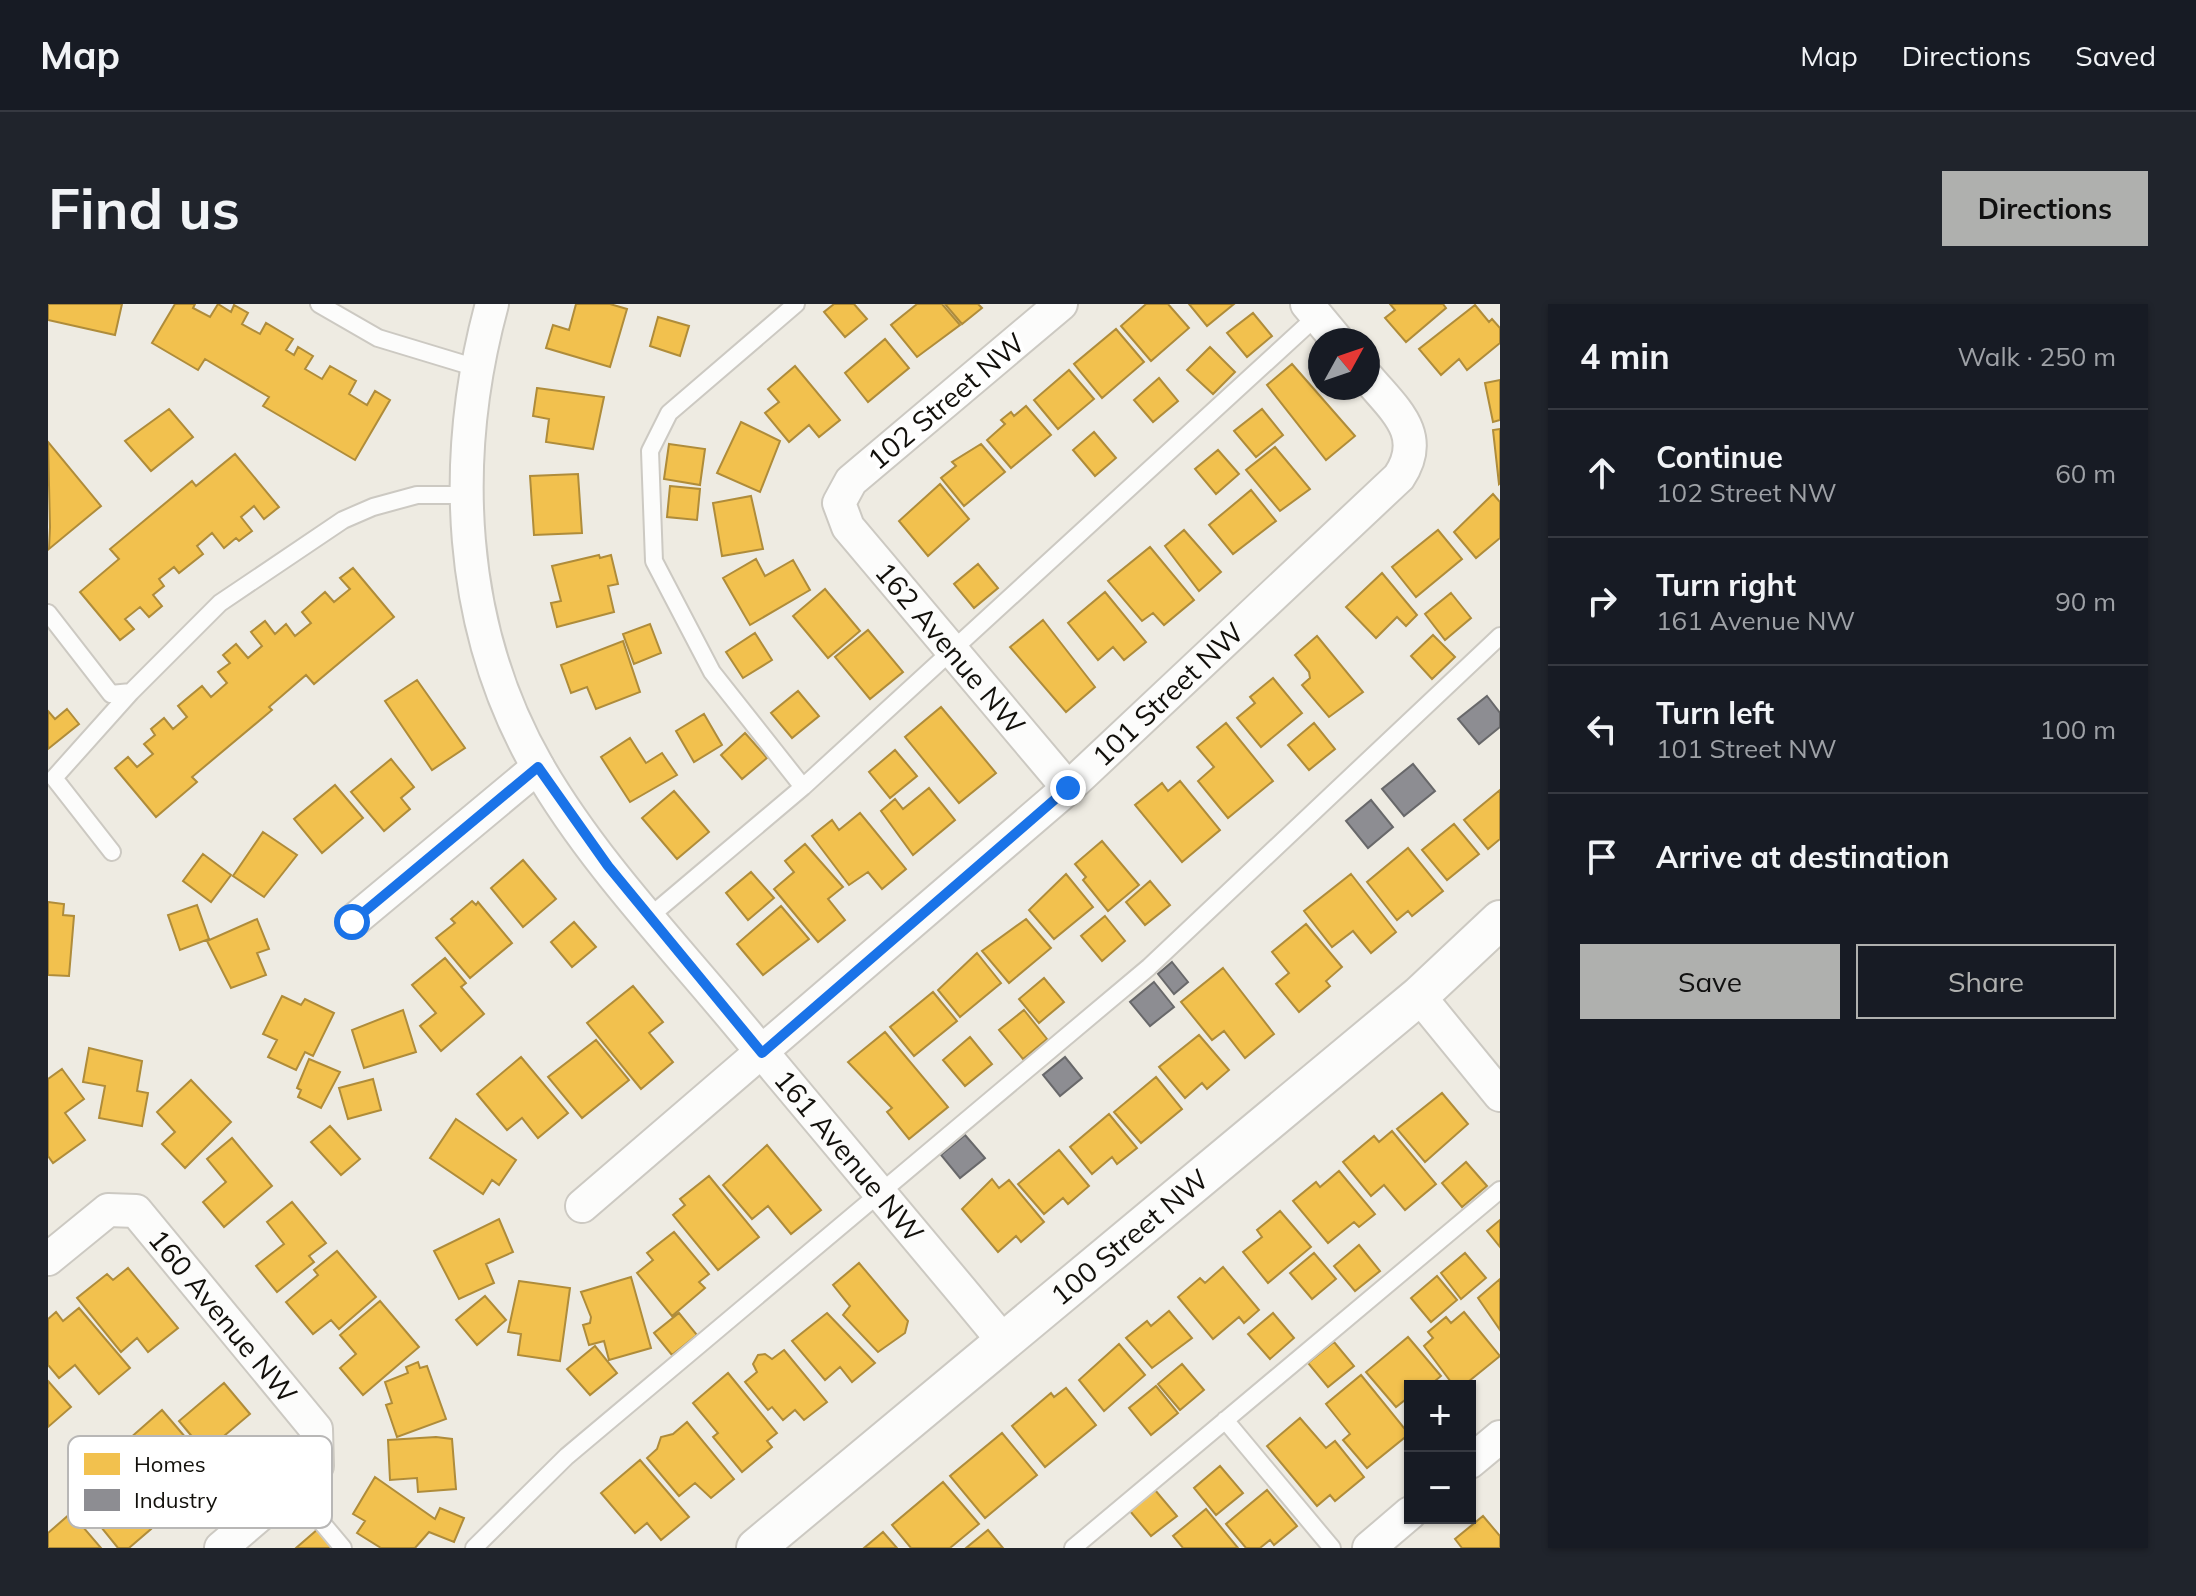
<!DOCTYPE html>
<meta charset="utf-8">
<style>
:root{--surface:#171b24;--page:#20242c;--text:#f1f3f6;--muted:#9ea1a6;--line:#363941;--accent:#afb0ae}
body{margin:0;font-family:Mulish,sans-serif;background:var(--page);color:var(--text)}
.controls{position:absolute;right:24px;bottom:24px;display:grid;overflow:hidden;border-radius:0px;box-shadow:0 2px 6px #0004}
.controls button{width:72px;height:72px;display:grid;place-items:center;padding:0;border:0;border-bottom:2px solid var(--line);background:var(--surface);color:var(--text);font:40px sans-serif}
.compass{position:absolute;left:1260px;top:24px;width:72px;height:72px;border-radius:50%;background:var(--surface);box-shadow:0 2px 6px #0004;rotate:50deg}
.stop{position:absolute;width:24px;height:24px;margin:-18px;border:6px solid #1a73e8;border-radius:50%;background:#fff}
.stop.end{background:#1a73e8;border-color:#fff;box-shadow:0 2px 8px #0008}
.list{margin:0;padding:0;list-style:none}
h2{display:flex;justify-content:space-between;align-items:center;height:104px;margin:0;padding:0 32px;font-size:34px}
h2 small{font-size:26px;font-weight:400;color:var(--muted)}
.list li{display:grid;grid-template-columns:52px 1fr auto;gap:24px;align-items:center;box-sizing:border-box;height:128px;padding:0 32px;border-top:2px solid var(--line)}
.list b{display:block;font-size:30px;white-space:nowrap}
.list p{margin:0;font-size:26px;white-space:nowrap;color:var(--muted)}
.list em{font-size:26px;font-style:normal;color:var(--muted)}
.actions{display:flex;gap:16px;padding:24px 32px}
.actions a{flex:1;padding:18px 0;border:2px solid var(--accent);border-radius:0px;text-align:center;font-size:28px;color:var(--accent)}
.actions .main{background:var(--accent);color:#111}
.icon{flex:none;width:44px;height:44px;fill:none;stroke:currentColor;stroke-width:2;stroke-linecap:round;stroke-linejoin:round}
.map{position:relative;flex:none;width:1452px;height:1244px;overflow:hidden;border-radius:0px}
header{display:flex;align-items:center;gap:48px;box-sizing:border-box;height:112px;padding:0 40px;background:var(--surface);border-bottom:2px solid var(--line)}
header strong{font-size:38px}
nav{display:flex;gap:44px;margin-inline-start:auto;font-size:28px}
.intro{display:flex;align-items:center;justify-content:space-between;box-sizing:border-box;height:192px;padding:0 48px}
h1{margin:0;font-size:56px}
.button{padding:20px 36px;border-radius:0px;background:var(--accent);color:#111;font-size:28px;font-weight:700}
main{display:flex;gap:48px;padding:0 48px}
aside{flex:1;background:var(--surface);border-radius:0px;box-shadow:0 2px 6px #0004}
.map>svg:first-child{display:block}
.homes{fill:#f2c14e;stroke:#af8c3a;stroke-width:2}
.industry{fill:#8d8d92;stroke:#68686a;stroke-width:2}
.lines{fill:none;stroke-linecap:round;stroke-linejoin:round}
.service-casing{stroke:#ccc9c2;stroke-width:20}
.minor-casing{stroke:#ccc9c2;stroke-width:36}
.tertiary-casing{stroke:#ccc9c2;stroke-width:42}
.service{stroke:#fcfcfb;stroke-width:16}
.minor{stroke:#fcfcfb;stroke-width:32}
.tertiary{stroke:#fcfcfb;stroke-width:38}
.route{stroke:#1a73e8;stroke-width:10}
.labels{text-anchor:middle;stroke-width:8;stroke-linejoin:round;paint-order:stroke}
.street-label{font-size:28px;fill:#12100b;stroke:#fff}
.key{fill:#fff;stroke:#b8b7b6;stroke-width:2}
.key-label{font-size:22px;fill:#12100b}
</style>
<header>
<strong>Map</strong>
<nav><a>Map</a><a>Directions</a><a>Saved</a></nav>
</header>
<div class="intro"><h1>Find us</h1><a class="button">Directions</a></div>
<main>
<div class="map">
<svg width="1452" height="1244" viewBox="0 0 1452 1244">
<rect width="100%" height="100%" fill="#eeebe2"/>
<path class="homes" d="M0 0H74L67 31 0 16Z
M127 0H147L145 4 162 13 170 0 183 8 186 1 200 9 194 20 212 30 218 19 245 35 238 46 246 51 250 43 265 52 257 65 274 75 282 62 308 77 301 90 319 101 327 87 342 96 307 156 215 102 221 93 157 55 150 66 104 39Z
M528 0H562L579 5 562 63 498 44 505 21 521 26Z
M786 0H806L819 15 797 33 776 8Z
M869 0H894L912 21 869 53 843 21Z
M897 0H930L934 4 914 20Z
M1098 0H1120L1141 24 1103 57 1073 22Z
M1141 0H1186L1159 22Z
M1342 0H1395L1398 4 1358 38 1337 14 1347 6Z
M1427 1 1441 18 1444 15 1452 24V39L1419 66 1411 55 1393 71 1371 45Z
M1205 9 1224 32 1199 53 1179 29Z
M610 13 641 22 632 52 602 42Z
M1068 25 1096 58 1054 94 1026 60Z
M837 35 861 64 820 98 797 69Z
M1162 43 1187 68 1165 90 1139 66Z
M1244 60 1307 132 1278 156 1219 81Z
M747 62 792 116 771 133 761 121 741 138 717 109 731 98 720 85Z
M1021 66 1046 95 1010 125 986 96Z
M1111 74 1130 97 1105 118 1086 96Z
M1452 76V116L1445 118 1437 79Z
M489 84 556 93 545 145 498 138 501 115 485 112Z
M978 102 1003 131 963 164 939 136 957 120 953 116 963 108 966 112Z
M121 105 145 133 103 167 77 137Z
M1214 105 1235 131 1208 153 1186 127Z
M693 118 732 137 712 188 669 169Z
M1452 125V179L1451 180 1445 126Z
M1046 128 1068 154 1047 172 1025 146Z
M0 138 53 202 1 245 2 223Z
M621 140 657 145 652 181 616 175Z
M933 140 957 168 916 202 893 174 908 162 904 158Z
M1227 143 1262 185 1232 207 1198 166Z
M1170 146 1191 170 1168 190 1147 165Z
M187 150 231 203 216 215 206 202 193 213 204 227 191 237 188 234 176 244 164 229 149 242 155 250 131 269 126 263 111 275 116 282 105 291 114 302 101 313 92 303 77 315 86 325 72 336 32 288 71 255 62 245 144 177 148 182Z
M530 170 534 229 486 231 482 172Z
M892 180 921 215 880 252 851 217Z
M622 182 652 185 649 216 619 213Z
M1203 186 1228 217 1185 250 1161 221Z
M1445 190 1452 198V234L1428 254 1406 228Z
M703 192 715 245 674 252 665 199Z
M1136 226 1173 268 1151 287 1117 242Z
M1390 226 1414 255 1368 293 1344 263Z
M1102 243 1146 296 1116 321 1105 309 1094 317 1060 277Z
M551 251 552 254 563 251 570 280 560 282 566 308 509 323 503 299 513 297 504 262Z
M708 255 717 272 745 256 762 286 702 321 675 274Z
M930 260 950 284 926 304 906 280Z
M305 264 346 313 266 380 258 371 221 403 224 406 144 473 149 478 108 513 67 464 80 453 89 463 105 450 96 440 107 431 103 425 116 414 125 425 139 413 130 402 154 382 163 393 179 379 170 368 182 359 175 351 188 340 200 354 214 342 203 328 217 317 227 330 238 320 247 332 263 319 254 308 277 288 286 298 302 285 292 274Z
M1334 269 1369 311 1358 322 1349 313 1328 334 1298 303Z
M777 285 812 327 780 354 745 312Z
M1057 288 1098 338 1076 356 1065 343 1050 356 1020 319Z
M1403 289 1423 314 1397 336 1377 310Z
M995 316 1047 383 1018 408 962 343Z
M602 320 613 349 586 360 575 330Z
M820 326 855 368 822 395 787 353Z
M707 329 724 356 695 374 678 348Z
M1385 331 1407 353 1384 375 1363 352Z
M1269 332 1315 388 1281 413 1254 381 1262 374 1261 368 1247 351Z
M575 337 592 388 548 405 539 383 523 389 513 361Z
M1225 374 1254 409 1213 443 1189 414 1207 399 1202 393Z
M369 376 417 444 384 466 337 397Z
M750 387 771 412 744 434 723 409Z
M893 403 948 469 911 499 857 433Z
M19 405 31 420 0 445V407L7 415Z
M656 410 674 441 646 458 628 427Z
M1178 419 1225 477 1180 514 1150 477 1166 463 1149 443Z
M1266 419 1287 445 1261 466 1240 441Z
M697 429 719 454 694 475 673 451Z
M582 434 598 459 614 449 629 471 582 498 553 453Z
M847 446 869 472 842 494 821 468Z
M343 455 366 483 353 494 362 505 336 527 303 488Z
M1132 477 1172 526 1134 558 1087 501 1114 479 1120 487Z
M287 481 315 514 274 549 246 515Z
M881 484 907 516 865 551 833 507 847 495 855 505Z
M1452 486V535L1440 545 1416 516Z
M626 487 661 528 629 555 594 514Z
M812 509 858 565 834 585 820 568 801 581 764 532 784 516 791 526Z
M1406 520 1431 550 1399 576 1374 546Z
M215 528 249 551 216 593 185 572Z
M1054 537 1091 581 1060 607 1035 576 1038 573 1027 560Z
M757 540 795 583 780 595 797 616 770 638 726 585 746 568 737 557Z
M1360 544 1395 587 1364 612 1360 607 1349 616 1319 578Z
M155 550 183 571 163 598 135 577Z
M475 556 508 595 475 623 443 584Z
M703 568 726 594 700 616 678 589Z
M1018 570 1045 603 1006 635 981 606Z
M1303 570 1348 628 1323 649 1305 627 1284 643 1256 607Z
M1102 577 1122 601 1097 621 1078 598Z
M424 597 428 601 430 598 464 639 422 674 388 634 407 619 403 615Z
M0 598 16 600 15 611 26 612 21 672 0 671Z
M149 601 161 635 132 646 120 611Z
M733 602 761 635 715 671 689 640Z
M1057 612 1077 637 1054 657 1033 632Z
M209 615 221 645 209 649 218 671 183 684 159 637Z
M978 615 1003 644 961 679 934 647Z
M526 618 548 643 524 663 503 638Z
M1258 620 1294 663 1278 677 1282 682 1251 708 1228 680 1241 669 1224 648Z
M929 649 953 679 912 713 890 686Z
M397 654 418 679 413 683 436 710 393 747 372 722 388 709 364 681Z
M1175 664 1226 730 1197 754 1176 727 1164 736 1133 698Z
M996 674 1016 698 991 719 971 695Z
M585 682 615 718 601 729 625 758 593 785 539 719Z
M885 688 909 717 866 752 842 723Z
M234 692 253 701 257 695 286 709 265 752 257 748 248 766 220 753 229 736 215 730Z
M355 706 368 748 316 764 304 726Z
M976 706 999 735 975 755 951 726Z
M837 728 900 803 861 835 839 808 844 804 800 758Z
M1151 731 1181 766 1159 785 1154 779 1137 794 1111 763Z
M922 733 944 760 917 782 895 756Z
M548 736 581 776 534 814 500 773Z
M41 744 94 757 89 787 100 789 94 822 51 814 57 782 35 778Z
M473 753 520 809 490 834 474 814 459 826 429 790Z
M261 755 292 768 273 804 250 793 253 786 249 784Z
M14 765 36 795 17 809 37 836 5 859 0 852V775Z
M1108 773 1134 805 1093 839 1066 808Z
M325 775 333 806 300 815 291 784Z
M143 776 183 818 137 864 114 840 127 828 109 808Z
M1394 789 1420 820 1377 858 1349 825Z
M1061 810 1089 844 1069 860 1064 853 1044 870 1022 843Z
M408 815 468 856 451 881 444 876 435 890 382 854Z
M282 822 312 855 293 871 263 838Z
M1344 827 1388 880 1357 906 1336 881 1323 892 1295 858 1326 832 1331 838Z
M184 834 224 882 176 923 155 898 178 878 159 855Z
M719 841 773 906 743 930 720 902 704 915 675 881Z
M1011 846 1041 882 1020 900 1015 894 996 910 970 880Z
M1418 858 1439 882 1414 903 1394 879Z
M1291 867 1327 910 1311 923 1306 918 1280 939 1245 897 1268 878 1272 883Z
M661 872 711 933 670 966 625 911 637 901 632 895Z
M944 875 951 884 961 876 996 918 973 938 968 932 950 948 914 905Z
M244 898 278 939 261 952 266 958 229 988 208 962 236 940 219 918Z
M1232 907 1263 943 1220 979 1195 948 1214 933 1209 926Z
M451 915 465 948 438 960 446 979 411 995 386 947Z
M1452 916V943L1439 927Z
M626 928 661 970 651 978 657 984 624 1012 589 969 605 956 599 949Z
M1311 941 1332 967 1307 987 1286 962Z
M289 947 328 993 291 1025 283 1016 265 1030 238 998 270 971 266 966Z
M1266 949 1288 975 1264 995 1242 969Z
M1417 949 1438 974 1413 995 1393 969Z
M811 959 860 1017 857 1029 830 1048 795 1011 802 1002 785 981Z
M1175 963 1211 1006 1196 1019 1191 1013 1165 1035 1130 993 1152 974 1157 979Z
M80 964 130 1024 100 1048 89 1034 73 1048 29 994 59 970 65 976Z
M1389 972 1409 996 1383 1018 1363 994Z
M583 973 603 1044 561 1056 556 1037 541 1041 535 1021 542 1019 543 1013 533 988Z
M1452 975V1026L1430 994Z
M471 977 522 984 512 1057 470 1051 473 1030 460 1028Z
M437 992 458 1016 429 1041 408 1016Z
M332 997 371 1043 315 1091 292 1064 308 1050 292 1031Z
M31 1004 82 1064 51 1090 27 1061 11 1074 0 1061V1015L8 1008 15 1017Z
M1121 1007 1144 1034 1104 1064 1078 1034 1099 1017 1103 1022Z
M1416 1008 1452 1052 1415 1082H1406L1376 1042 1385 1034 1380 1028 1398 1013 1403 1019Z
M631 1009 649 1031 624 1051 606 1029Z
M779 1009 827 1059 804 1078 792 1063 777 1076 744 1037Z
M1225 1009 1246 1034 1222 1055 1200 1030Z
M1360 1033 1393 1072 1381 1082H1362V1092L1348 1103 1318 1068Z
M1286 1038 1306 1062 1280 1083 1260 1059Z
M1071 1040 1097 1071 1056 1107 1031 1076Z
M547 1042 569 1069 542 1091 519 1065Z
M736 1046 779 1098 756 1116 747 1106 735 1116 724 1103 720 1106 697 1078 709 1068 705 1060 710 1051 717 1050 724 1055Z
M370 1058 372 1064 379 1062 398 1115 349 1133 338 1101 344 1099 337 1078 360 1069 358 1063Z
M1134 1060 1156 1086 1132 1106 1110 1080Z
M680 1069 729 1129 719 1137 724 1143 694 1168 665 1133 670 1129 645 1099Z
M1313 1071 1361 1130 1319 1164 1295 1136 1302 1130 1278 1100Z
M0 1077 23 1103 0 1123Z
M176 1079 202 1110 157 1148 131 1117Z
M1108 1082 1130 1109 1103 1131 1081 1104Z
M1018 1084 1048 1121 997 1163 964 1122 1003 1089 1006 1093Z
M114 1106 162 1162 145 1176 151 1183 122 1208 93 1174 105 1164 81 1135Z
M1252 1114 1278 1144 1287 1137 1316 1173 1287 1197 1282 1191 1269 1202 1219 1142Z
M639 1118 686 1175 663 1194 647 1179 631 1192 599 1154 609 1145 613 1133 625 1130Z
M954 1129 989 1171 937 1214 902 1172Z
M388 1133 404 1135 408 1185 370 1188 369 1174 342 1176 340 1136Z
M592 1156 641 1213 613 1236 599 1219 587 1229 553 1189Z
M71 1161 111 1210 99 1220 103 1225 81 1244H70L49 1218 59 1209 40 1186Z
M1172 1162 1195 1189 1168 1211 1146 1184Z
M327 1173 387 1215 392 1204 416 1214 406 1238 381 1228 367 1244H333L309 1229 317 1217 305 1210Z
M895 1178 931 1220 902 1244H863L844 1221Z
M1107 1186 1129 1212 1103 1232 1082 1207Z
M1219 1186 1249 1222 1226 1241 1222 1236 1212 1244H1198L1178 1220Z
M1158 1205 1190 1244H1135L1125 1232Z
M23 1209 53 1244H0V1229Z
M1435 1212 1452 1232V1244H1414L1407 1235Z
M270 1225 286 1244H248Z
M940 1226 955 1244H918Z
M835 1228 849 1244H816Z"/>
<path class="industry" d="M1439 392 1452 409V423L1431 440 1410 415Z
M1365 460 1387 487 1356 512 1334 485Z
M1323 496 1345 523 1320 544 1298 517Z
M1124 658 1140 678 1126 690 1110 670Z
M1106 678 1126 703 1102 722 1082 698Z
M1017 753 1034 774 1012 792 995 771Z
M917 831 937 854 912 874 893 851Z"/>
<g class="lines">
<defs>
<path id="service" d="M271 0 330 34 429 64
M748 0 621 109 602 147 606 257 664 368 755 483
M0 309 63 390 83 388 172 299 295 216 325 203 369 191H419
M64 548 6 474 83 388
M601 613 755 483 1269 12
M1177 1116 1284 1244
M244 1183 295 1244
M426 1244 519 1152 1101 663 1452 332
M1025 1244 1452 886"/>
<g id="minor">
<path id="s1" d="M444 0C402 154 409 322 490 463 542 553 616 631 682 710 774 820 866 929 957 1039"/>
<path id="s2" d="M1013 0 803 177 791 199 800 223 1020 484"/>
<path d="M1259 0 1289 36"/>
<path d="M304 618 490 463"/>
<path d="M1371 692 1452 791"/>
<path id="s3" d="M534 902 1020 484 1351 173C1379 131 1347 106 1320 74"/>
<path id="s4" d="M0 955 60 906 88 907 268 1125 269 1162 173 1244"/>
<path d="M1422 1158 1452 1133"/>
<path d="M1321 1244 1362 1209"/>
</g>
<g id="tertiary">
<path id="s5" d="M708 1244 1371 692 1452 616"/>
</g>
</defs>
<use href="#service" class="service-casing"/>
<use href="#minor" class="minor-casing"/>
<use href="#tertiary" class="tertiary-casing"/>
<use href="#service" class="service"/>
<use href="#minor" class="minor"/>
<use href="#tertiary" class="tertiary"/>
</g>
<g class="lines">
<path class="route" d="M304 618 490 463 560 562 714 749 1020 484"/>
</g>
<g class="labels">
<g class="street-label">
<text transform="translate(898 97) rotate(-40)" y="10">102 Street NW</text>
<text dy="10" stroke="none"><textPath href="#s2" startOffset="484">162 Avenue NW</textPath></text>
<text dy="10" stroke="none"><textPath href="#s3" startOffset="778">101 Street NW</textPath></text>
<text dy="10" stroke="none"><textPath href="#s1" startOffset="976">161 Avenue NW</textPath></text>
<text dy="10" stroke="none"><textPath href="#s5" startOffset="486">100 Street NW</textPath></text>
<text dy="10" stroke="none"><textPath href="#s4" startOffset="242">160 Avenue NW</textPath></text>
</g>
</g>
<rect x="20" y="1132" width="264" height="92" rx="12" class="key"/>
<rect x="36" y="1149" width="36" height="22" fill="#f2c14e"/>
<rect x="36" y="1185" width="36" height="22" fill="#8d8d92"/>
<g class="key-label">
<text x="86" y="1168">Homes</text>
<text x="86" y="1204">Industry</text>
</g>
</svg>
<div class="controls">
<button>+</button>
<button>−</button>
</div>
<svg class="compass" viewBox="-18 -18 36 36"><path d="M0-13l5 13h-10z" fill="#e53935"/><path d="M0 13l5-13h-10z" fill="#9ea1a6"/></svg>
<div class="stop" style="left:304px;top:618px"></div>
<div class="stop end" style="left:1020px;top:484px"></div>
</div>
<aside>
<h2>4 min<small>Walk · 250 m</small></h2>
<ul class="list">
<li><svg class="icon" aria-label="ahead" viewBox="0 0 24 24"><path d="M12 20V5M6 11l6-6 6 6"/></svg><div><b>Continue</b><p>102 Street NW</p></div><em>60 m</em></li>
<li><svg class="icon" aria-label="right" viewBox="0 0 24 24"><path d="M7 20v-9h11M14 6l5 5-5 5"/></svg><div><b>Turn right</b><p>161 Avenue NW</p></div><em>90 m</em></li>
<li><svg class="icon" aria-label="left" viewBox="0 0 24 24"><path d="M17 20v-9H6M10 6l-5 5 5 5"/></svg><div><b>Turn left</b><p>101 Street NW</p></div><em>100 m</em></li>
<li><svg class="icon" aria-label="arrive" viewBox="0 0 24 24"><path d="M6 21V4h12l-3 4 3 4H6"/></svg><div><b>Arrive at destination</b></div></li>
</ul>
<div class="actions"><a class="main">Save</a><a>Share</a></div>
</aside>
</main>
